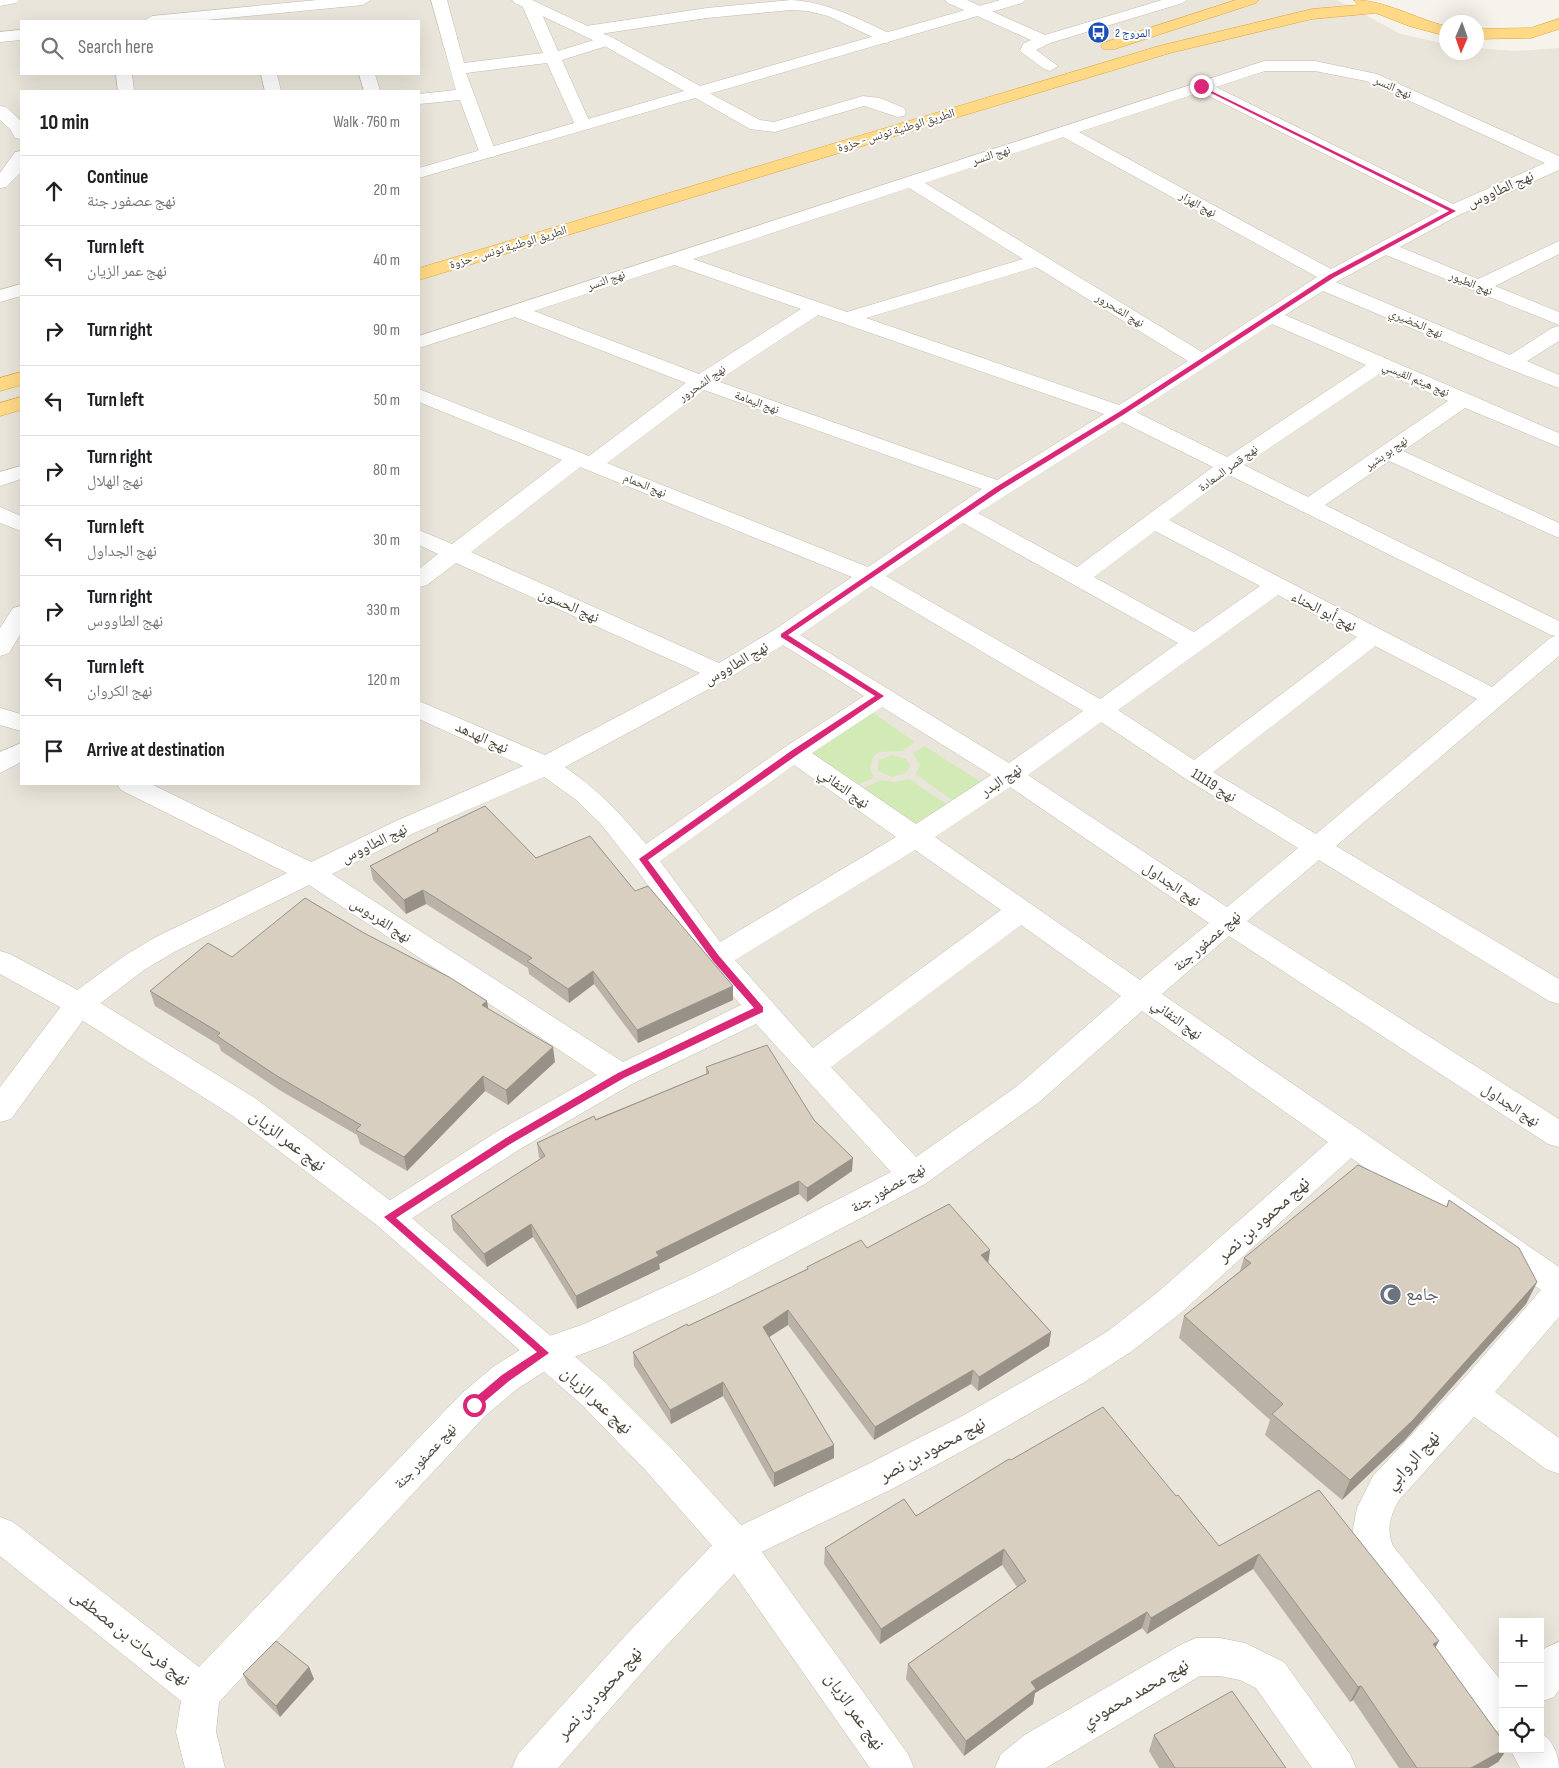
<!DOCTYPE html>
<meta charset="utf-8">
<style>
:root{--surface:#fff;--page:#f6f6f6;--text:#202124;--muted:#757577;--line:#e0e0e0}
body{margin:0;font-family:"Sofia Sans Condensed","Noto Naskh Arabic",sans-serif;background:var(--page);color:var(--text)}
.controls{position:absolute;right:15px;bottom:15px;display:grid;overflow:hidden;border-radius:0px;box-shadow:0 5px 20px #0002}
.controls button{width:45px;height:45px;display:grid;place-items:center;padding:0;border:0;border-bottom:1px solid var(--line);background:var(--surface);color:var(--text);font:25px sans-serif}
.compass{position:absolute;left:1439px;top:15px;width:45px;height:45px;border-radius:50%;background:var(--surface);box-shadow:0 5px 20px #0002;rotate:182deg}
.stop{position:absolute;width:15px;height:15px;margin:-11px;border:4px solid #db2777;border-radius:50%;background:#fff}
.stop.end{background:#db2777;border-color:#fff;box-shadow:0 1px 5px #0008}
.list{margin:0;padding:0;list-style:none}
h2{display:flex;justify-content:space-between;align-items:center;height:65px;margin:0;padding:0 20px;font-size:21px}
h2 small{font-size:16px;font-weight:400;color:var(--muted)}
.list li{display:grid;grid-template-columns:32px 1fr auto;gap:15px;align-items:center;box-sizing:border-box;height:70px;padding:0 20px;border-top:1px solid var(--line)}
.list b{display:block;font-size:19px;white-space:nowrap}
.list p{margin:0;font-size:16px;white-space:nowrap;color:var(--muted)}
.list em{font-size:16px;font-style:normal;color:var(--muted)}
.icon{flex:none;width:28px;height:28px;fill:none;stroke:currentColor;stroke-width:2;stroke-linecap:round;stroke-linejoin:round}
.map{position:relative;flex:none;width:1559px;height:1768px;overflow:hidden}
.search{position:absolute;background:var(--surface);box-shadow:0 5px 20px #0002;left:20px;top:20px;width:400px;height:55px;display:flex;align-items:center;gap:12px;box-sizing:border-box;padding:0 18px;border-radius:0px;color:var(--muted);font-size:19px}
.panel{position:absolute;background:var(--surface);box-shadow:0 5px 20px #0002;left:20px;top:90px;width:400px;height:695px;border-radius:0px}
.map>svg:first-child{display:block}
.residential{fill:#eae5da;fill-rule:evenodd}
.green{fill:#d2eab5}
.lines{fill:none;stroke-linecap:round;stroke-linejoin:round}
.minor-casing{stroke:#c2bbae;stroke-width:1}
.tertiary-casing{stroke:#c2bbae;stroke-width:1}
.trunk-casing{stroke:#e0a43c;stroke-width:1}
.minor{fill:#fff;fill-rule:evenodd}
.tertiary{fill:#fff;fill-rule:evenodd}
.trunk{fill:#ffd985;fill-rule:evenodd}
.wall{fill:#bab2a6}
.shaded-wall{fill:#979187}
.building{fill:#d8cfc1;stroke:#979187}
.route{fill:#db2777}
.labels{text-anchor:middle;stroke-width:4;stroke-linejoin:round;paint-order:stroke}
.far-transit-label{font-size:12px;fill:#164399;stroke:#fff;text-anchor:start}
.far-street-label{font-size:12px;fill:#4b4439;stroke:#fff}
.street-label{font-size:15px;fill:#4b4439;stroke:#fff}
.near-street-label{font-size:18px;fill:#4b4439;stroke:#fff}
.near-worship-label{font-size:18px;fill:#5b616d;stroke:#fff;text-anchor:start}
</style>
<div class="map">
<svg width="1559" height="1768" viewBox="0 0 1559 1768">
<rect width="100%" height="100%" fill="#f6f3ec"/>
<path class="residential" d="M0 0H1337L1401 34 1446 44V52H1476L1477 48 1515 51 1559 48V1768H0ZM21 21H419V74H21ZM21 91H419V784H21ZM1503 1622H1540V1749H1503Z"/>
<path class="green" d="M873 713 915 742 902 751 879 752 873 757 870 768 874 778 859 784 809 752Z
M925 746 985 785 954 802 916 774 920 764 913 753Z
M891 755 906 759 910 766 906 773 892 777 878 771V761Z
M909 779 948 805 911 825 864 788 881 780 895 782Z"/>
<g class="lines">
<defs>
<path id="minor" d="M0 0H19L16 3 0 6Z
M317 0H371L363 5 196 21H144L152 16Z
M431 0H447L464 63 543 53 522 5 530 0 538 5 558 51 607 36 613 38 615 41 613 44 562 60 591 125 589 129H577L575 125 547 63 466 73 496 153 493 157H481L460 100 419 104V94L456 90Z
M791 0C828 2 859 19 893 35L895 38 887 43 881 41 828 16 808 11 791 10 707 18 586 36 578 31 586 26 707 8Z
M945 0H967L1045 35 1162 0H1186L1183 3 1050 43 1036 50 1058 66 1050 71 1044 69 1020 51 1023 44 1031 40 948 3Z
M21 30V40L0 42V32Z
M1264 61H1315L1377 74 1559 156V170L1459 215 1400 247 1478 279 1559 241V254L1495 286 1559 312V325L1386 255 1336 282 1510 355 1552 328 1559 326V341L1527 361 1559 375V388L1504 367 1323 291 1285 315 1559 433V447L1465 408 1403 451 1559 523V538L1389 461 1325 505 1559 621V656L1336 846 1559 979V1004L1549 1001 1319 860 1247 921 1559 1119V1147L1548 1144 1229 936 1162 994 1559 1267V1317L1495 1392 1559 1438V1474L1546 1469 1474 1417 1399 1500C1390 1515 1386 1530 1393 1546L1503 1683V1733L1489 1728 1367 1570 1352 1534 1357 1508 1373 1476 1459 1384 1541 1290 1351 1158 1182 1312 1132 1351 1083 1383 988 1437 892 1489 749 1558 652 1661 558 1768H512L518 1754 626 1635 723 1534 866 1465 964 1415 1059 1361 1108 1331 1158 1292 1328 1142 1142 1011 1038 1103 925 1184 719 1293 608 1344 556 1364 517 1389 485 1416 219 1702 216 1732 225 1768H185L176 1732 181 1701 0 1556V1517L13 1522 199 1667 461 1394 493 1367 532 1342 584 1324 695 1273 891 1172 756 1024 632 1084 520 1149 400 1226 389 1230 378 1226 373 1217 378 1208 498 1131 597 1075 309 885 174 952 144 970 89 1012 11 1119 0 1122V1087L69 996 124 956 154 938 287 873 121 790 117 784H151L311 862 396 821 523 766 419 719V701L545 755 700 673 456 563 427 585 419 587V569L438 554 419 545V530L452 544 562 460 419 402V389L589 456 686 383 515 317 419 348V336ZM1265 71H1315L1366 81 1545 163 1453 204 1216 87ZM1201 92 1439 211 1331 269 1079 132ZM1063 137 1317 277 1202 352 925 183ZM909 188 1023 259 847 312 693 259ZM674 265 801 309 699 374 534 311ZM1036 267 1188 361 1119 405 866 318ZM818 315 839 322 1104 414 997 480 717 381ZM1272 324 1366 365 1227 457 1136 412ZM1382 372 1448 401 1308 497 1244 465ZM704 390 982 489 868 567 607 463ZM1122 422 1213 467 1077 567 978 513ZM580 467 852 577 774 630 719 663 471 552ZM1229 475 1551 635 1555 636 1550 638 1492 687 1169 520ZM963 523 1178 643 1100 699 886 576ZM1155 531 1260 586 1194 632 1094 577ZM871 586 1083 711 1009 763 800 635ZM1278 595 1357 637 1194 760 1118 710ZM783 645 864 696 785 747 646 844C621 814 597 789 565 767L729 678ZM1375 646 1477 699 1316 834 1213 772ZM882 707 991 775 916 824 812 753ZM1101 722 1186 779 1298 848 1227 907 1028 775ZM794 765 896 837 720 942 660 861ZM544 777 575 799 600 823 634 866 706 965 741 1005 623 1062 332 874 414 833ZM1010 787 1209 923 1140 980 935 837ZM915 850 1001 910 813 1048 735 960ZM1021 925 1121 996 1016 1087 916 1157 831 1067Z
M116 74H132L134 91H118Z
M261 74H277L281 91H265Z
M359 74H375L380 91H364Z
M698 87 760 120 774 122 863 96 880 98 904 108 906 112 904 116 898 117 864 106 775 132 750 129 692 96 690 92 692 88Z
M21 466V479L0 486V472Z
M0 507 21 516V531L0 523Z
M21 606V633L9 653 0 656V628L13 608Z
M0 708 21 714V731L0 725Z
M21 743V762L0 773V752Z
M1196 1638H1220L1245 1643 1284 1662 1350 1754 1356 1768H1312L1256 1688 1240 1680 1220 1676H1200L1046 1768H995L1001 1754 1026 1734 1182 1644Z
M1559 1642V1690L1554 1697 1540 1702V1654L1545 1648Z
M1540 1733C1553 1739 1559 1756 1559 1768H1520L1510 1749H1540Z"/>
<path id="tertiary" d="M512 0H532L613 38 700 86 1000 0H1025L1022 3 419 178V168L684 91 601 44 515 3Z
M0 106 6 107 21 121V139L15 138 10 129 0 120Z
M21 151V172L6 187 0 188V173L15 152Z
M21 284V296L0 302V290Z
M0 951 10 954 89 996 255 1098 400 1208 606 1383 673 1450 749 1534 908 1754 914 1768H870L723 1558 647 1472 582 1405 378 1226 233 1116 69 1012 0 974Z"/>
<path id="trunk" d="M1236 0H1259L1256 3 1115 49H1103L1101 46 1103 43Z
M1354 0C1385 0 1416 19 1446 26V36L1409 26 1376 13 1312 19 1170 53 419 280V268L1159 46 1312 9 1358 5Z
M1559 19V29L1531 38 1476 39V29L1530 28Z
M21 372V385L0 391V378Z
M21 397V410L0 416V403Z"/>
</defs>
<use href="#minor" class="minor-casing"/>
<use href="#tertiary" class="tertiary-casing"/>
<use href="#trunk" class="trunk-casing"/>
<use href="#minor" class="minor"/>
<use href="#tertiary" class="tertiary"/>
<use href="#trunk" class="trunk"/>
</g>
<path class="wall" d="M437 829 536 858 635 891 733 1000 638 1043 594 984 569 1003 529 974 528 968 426 904 406 914 373 880 370 866 437 832Z
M364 933 487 1001 488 1008 555 1062 508 1105 485 1091 407 1171 360 1144 357 1135 281 1091 221 1051 219 1045 155 1006 150 991Z
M706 1067 814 1120 852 1171 807 1202 799 1194 659 1264 660 1269 577 1309 533 1237 487 1267 453 1230 451 1216 540 1159 539 1157 537 1143 706 1074Z
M1449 1200 1537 1282 1526 1304 1404 1441 1342 1500 1265 1435 1270 1420 1179 1338 1184 1316 1240 1271 1244 1258 1446 1207Z
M867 1248 988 1262 1051 1332 1049 1346 978 1391 971 1384 874 1440 788 1325 769 1337 834 1445V1458L774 1487 723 1396 671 1424 634 1366 633 1352 807 1269V1267Z
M1011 1460 1176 1496 1219 1546 1319 1490 1435 1648 1503 1749H1507L1498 1762 1488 1768H1399L1353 1700 1350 1702 1253 1569 1147 1634 1142 1628 1035 1693 1033 1704 964 1756 906 1679 908 1664 1017 1587 1002 1565 880 1644 824 1564 825 1548 916 1516Z
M309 1667 314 1679 280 1717 248 1685 243 1674Z
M1154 1735 1286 1768H1159L1149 1751Z"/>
<path class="shaded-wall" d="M423 890 426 904 406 914 404 900Z
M593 971 594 984 569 1003 568 989Z
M733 986V1000L638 1043 637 1030Z
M487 1001 489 1016 482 1005Z
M553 1047 555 1062 508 1105 506 1090Z
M483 1076 485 1091 407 1171 404 1157Z
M853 1158 852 1171 807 1202V1188Z
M799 1181V1194L659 1264 660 1269 577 1309 576 1296 656 1252Z
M531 1224 533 1237 487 1267 484 1254Z
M990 1250 988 1265 981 1255Z
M1537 1282 1526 1304 1404 1441 1342 1500 1350 1480Z
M788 1310V1325L763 1341V1327Z
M1051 1332 1049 1346 978 1391 979 1377Z
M973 1370 971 1384 874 1440 875 1427Z
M723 1382V1396L671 1424 670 1410Z
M834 1445V1458L774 1487V1473Z
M1004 1549 1002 1565 880 1644 881 1629Z
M1259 1554 1253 1569 1147 1634 1151 1618Z
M1147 1612 1142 1628 1035 1693 1033 1704 964 1756 966 1741 1031 1682Z
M1439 1641 1431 1656 1433 1644Z
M309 1667 314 1679 280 1717 276 1706Z
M1361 1686 1353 1700 1350 1702 1358 1687Z
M1505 1749H1507L1498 1762 1488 1768H1471Z"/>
<path class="building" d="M485 806 536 858 590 836 635 891 648 886 733 986 637 1030 593 971 568 989 527 961 532 958 423 890 404 900 370 866 438 831 437 829Z
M305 898 364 933 449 977 487 1001 482 1005 553 1047 506 1090 483 1076 404 1157 356 1130 361 1125 277 1076 217 1036 220 1033 150 991 208 943 232 957Z
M767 1045 814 1120 853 1158 807 1188 799 1181 656 1252 659 1256 576 1296 531 1224 484 1254 451 1216 545 1156 537 1143 594 1116 596 1120 709 1073 706 1067Z
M1358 1165 1447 1207 1449 1200 1519 1248 1537 1282 1413 1420 1350 1480 1272 1414 1283 1404 1184 1316 1251 1263 1244 1258Z
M949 1204 990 1250 981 1255 1051 1332 979 1377 973 1370 875 1427 788 1310 763 1327 834 1445 774 1473 723 1382 670 1410 633 1352 687 1324 688 1326 808 1269 807 1267 861 1240 867 1248Z
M1103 1407 1176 1496 1178 1495 1219 1546 1319 1490 1439 1641 1433 1644 1503 1741V1749H1505L1471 1768H1417L1361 1686 1358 1687 1259 1554 1151 1618 1147 1612 1031 1682 1036 1689 966 1741 908 1664 1026 1581 1004 1549 881 1629 825 1548 904 1499 916 1516 1009 1459 1011 1460Z
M276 1641 309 1667 276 1706 243 1674Z
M1232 1691 1286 1768H1175L1154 1735Z"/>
<path class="route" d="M1199 85 1456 211 1333 278 1123 415 1001 490 788 635 884 696 797 755 648 860 719 956 763 1007V1012L624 1078 512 1143 396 1218 549 1353 509 1381 477 1408H470V1402L502 1375 537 1352 384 1217 506 1138 618 1073 754 1008 713 961 639 859 791 751 875 696 781 637V634L996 487 1119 412 1329 275 1449 211 1199 87Z"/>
<defs>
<symbol id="bus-disc" viewBox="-11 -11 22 22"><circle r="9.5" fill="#1a4fb4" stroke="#fff"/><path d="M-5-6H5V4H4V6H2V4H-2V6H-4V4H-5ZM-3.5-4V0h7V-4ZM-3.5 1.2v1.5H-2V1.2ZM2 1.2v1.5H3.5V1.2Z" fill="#fff"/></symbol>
<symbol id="mosque-disc" viewBox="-11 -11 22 22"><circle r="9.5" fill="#6b7280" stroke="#fff"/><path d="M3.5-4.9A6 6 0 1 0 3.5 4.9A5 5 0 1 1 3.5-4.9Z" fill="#fff"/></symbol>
</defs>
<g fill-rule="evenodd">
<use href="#bus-disc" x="1086" y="20" width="25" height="25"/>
<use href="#mosque-disc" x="1378" y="1282" width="25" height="25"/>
</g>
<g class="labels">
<g class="far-transit-label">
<text x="1115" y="37">المروج 2</text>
</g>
<g class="far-street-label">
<text transform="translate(1393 87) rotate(24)" y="4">نهج النسر</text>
<text transform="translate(896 130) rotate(-17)" y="4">الطريق الوطنية تونس - حزوة</text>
<text transform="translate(991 155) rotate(-18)" y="4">نهج النسر</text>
<text transform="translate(1198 204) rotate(29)" y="4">نهج الهزار</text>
<text transform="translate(508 247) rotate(-17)" y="4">الطريق الوطنية تونس - حزوة</text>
<text transform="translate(606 280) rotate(-19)" y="4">نهج النسر</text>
<text transform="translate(1471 283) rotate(22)" y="4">نهج الطيور</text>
<text transform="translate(1120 310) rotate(31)" y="4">نهج الشحرور</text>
<text transform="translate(1416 323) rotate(23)" y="4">نهج الخضيري</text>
<text transform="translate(1416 379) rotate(23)" y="4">نهج هيثم القيسي</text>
<text transform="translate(702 383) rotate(-35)" y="4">نهج الشحرور</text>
<text transform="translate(757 402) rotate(20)" y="4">نهج اليمامة</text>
<text transform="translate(1386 453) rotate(-35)" y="4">نهج بو بشير</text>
<text transform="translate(1228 468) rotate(-36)" y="4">نهج قصر السعادة</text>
<text transform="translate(645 485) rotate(22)" y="4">نهج الحمام</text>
</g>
<g class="street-label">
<text transform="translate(1500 189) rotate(-24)" y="5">نهج الطاووس</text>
<text transform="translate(569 605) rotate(24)" y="5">نهج الحسون</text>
<text transform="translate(1324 611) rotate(27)" y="5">نهج أبو الحناء</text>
<text transform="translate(736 663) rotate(-30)" y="5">نهج الطاووس</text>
<text transform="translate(482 737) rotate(24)" y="5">نهج الهدهد</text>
<text transform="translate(1001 780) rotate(-34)" y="5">نهج البدر</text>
<text transform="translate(1214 785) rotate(32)" y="5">نهج 11119</text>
<text transform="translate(844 788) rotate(35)" y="5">نهج التفاني</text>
<text transform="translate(374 843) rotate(-26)" y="5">نهج الطاووس</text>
<text transform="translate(1172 884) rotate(34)" y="5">نهج الجداول</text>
<text transform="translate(381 920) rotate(33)" y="5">نهج الفردوس</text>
<text transform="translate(1207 941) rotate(-41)" y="5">نهج عصفور جنة</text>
<text transform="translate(1177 1019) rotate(36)" y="5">نهج التفاني</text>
<text transform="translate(1511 1105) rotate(33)" y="5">نهج الجداول</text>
<text transform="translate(888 1188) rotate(-30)" y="5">نهج عصفور جنة</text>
<text transform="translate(425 1456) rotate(-47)" y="5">نهج عصفور جنة</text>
</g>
<g class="near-street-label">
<text transform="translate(288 1140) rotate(37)" y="6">نهج عمر الزيان</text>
<text transform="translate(1263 1219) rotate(-42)" y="6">نهج محمود بن نصر</text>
<text transform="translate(597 1400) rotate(43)" y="6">نهج عمر الزيان</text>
<text transform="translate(932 1449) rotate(-28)" y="6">نهج محمود بن نصر</text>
<text transform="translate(1412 1460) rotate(-48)" y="6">نهج الروابي</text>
<text transform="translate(131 1637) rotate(38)" y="6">نهج فرحات بن مصطفى</text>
<text transform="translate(599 1693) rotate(-48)" y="6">نهج محمود بن نصر</text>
<text transform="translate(1135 1693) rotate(-30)" y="6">نهج محمد محمودي</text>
<text transform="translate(855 1711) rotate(55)" y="6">نهج عمر الزيان</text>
</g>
<g class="near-worship-label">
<text x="1406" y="1300">جامع</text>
</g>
</g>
</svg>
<div class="controls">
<button>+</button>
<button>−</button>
<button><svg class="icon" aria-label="locate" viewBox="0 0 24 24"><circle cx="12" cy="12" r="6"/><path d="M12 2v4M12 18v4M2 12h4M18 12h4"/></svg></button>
</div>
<svg class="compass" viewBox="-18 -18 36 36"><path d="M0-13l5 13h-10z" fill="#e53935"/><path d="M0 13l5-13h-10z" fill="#757577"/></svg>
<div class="stop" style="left:474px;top:1405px"></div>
<div class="stop end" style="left:1201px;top:86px"></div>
<div class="search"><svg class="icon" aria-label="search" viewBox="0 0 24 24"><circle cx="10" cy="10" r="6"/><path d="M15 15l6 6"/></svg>Search here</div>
<section class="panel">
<h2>10 min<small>Walk · 760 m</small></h2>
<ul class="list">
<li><svg class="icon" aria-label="ahead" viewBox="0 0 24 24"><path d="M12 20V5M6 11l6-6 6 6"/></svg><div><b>Continue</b><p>نهج عصفور جنة</p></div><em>20 m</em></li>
<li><svg class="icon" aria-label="left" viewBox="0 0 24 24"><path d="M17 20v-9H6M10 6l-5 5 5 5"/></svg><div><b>Turn left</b><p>نهج عمر الزيان</p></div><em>40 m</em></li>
<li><svg class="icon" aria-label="right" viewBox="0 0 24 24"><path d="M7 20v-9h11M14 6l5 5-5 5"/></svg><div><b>Turn right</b></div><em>90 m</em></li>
<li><svg class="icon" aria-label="left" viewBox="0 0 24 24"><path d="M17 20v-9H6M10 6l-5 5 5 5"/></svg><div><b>Turn left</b></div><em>50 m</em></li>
<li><svg class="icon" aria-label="right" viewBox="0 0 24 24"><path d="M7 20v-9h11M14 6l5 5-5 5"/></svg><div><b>Turn right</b><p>نهج الهلال</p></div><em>80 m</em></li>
<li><svg class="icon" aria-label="left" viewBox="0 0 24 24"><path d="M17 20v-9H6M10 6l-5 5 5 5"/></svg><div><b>Turn left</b><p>نهج الجداول</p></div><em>30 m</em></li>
<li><svg class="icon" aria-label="right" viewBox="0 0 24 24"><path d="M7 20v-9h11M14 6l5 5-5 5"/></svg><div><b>Turn right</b><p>نهج الطاووس</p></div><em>330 m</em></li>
<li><svg class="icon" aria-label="left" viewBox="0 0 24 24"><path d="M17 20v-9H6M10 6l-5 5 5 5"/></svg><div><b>Turn left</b><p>نهج الكروان</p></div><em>120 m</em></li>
<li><svg class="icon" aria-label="arrive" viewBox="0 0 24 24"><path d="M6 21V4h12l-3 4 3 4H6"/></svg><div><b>Arrive at destination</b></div></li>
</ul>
</section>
</div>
